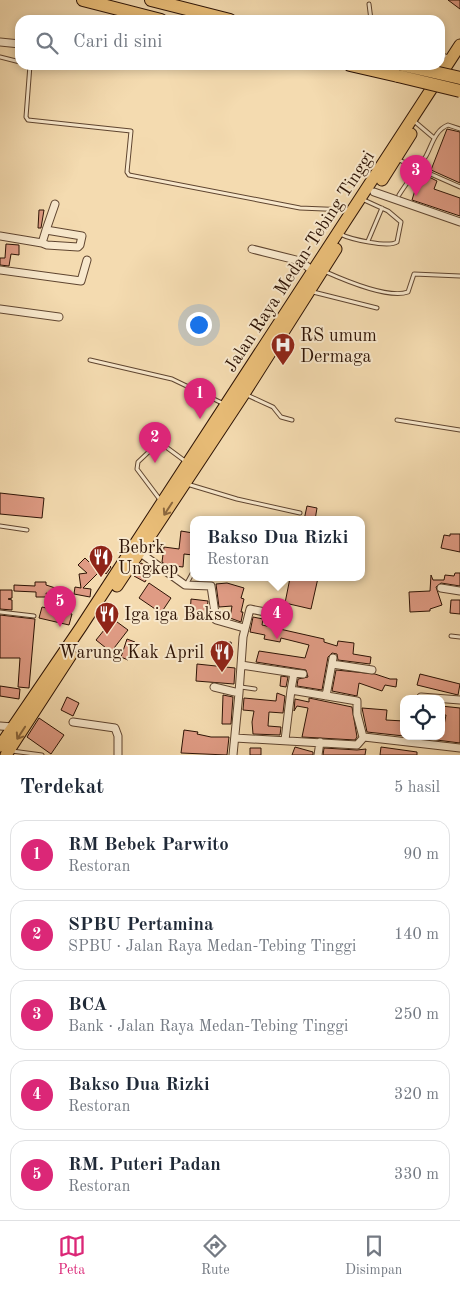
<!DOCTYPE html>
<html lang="id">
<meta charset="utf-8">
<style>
:root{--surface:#fff;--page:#f2f2f3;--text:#1f2937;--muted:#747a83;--line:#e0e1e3;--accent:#db2777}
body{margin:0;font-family:"Old Standard TT",serif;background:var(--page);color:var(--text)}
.controls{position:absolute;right:15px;bottom:15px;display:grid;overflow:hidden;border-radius:10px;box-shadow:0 2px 8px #0003}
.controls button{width:45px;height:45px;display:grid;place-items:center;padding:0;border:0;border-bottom:1px solid var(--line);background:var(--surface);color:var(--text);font:25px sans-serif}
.you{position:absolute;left:198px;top:324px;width:18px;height:18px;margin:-12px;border:4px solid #fff;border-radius:50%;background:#1a73e8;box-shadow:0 0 0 8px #1a73e833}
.badge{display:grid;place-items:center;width:32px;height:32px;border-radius:50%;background:var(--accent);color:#fff;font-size:16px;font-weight:700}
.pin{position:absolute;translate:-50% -41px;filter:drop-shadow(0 1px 2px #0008)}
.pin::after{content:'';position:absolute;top:26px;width:18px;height:15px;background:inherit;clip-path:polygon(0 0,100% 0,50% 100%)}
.popup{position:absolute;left:190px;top:516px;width:175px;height:65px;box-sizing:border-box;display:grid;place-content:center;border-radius:10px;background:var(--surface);filter:drop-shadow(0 1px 4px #0005);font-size:16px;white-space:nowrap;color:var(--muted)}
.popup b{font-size:19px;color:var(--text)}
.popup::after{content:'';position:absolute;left:50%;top:100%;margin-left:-10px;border:10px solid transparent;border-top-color:var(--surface)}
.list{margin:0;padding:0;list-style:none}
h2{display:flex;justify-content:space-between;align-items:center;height:65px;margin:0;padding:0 20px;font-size:21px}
h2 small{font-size:16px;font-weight:400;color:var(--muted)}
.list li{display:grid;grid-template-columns:32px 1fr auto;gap:15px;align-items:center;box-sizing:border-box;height:70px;margin:0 10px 10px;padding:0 10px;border:1px solid var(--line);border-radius:15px}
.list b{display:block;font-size:19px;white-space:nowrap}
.list p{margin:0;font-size:16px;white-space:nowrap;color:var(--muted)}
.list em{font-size:16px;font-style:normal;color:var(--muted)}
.icon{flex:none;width:28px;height:28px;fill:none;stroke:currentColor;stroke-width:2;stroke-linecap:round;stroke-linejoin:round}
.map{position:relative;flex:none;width:460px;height:755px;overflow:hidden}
.search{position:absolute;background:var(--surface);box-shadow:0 2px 8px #0003;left:15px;right:15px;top:15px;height:55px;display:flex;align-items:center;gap:12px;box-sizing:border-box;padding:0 18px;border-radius:15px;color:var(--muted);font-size:19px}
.sheet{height:465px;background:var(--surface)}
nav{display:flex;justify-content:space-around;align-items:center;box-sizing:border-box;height:70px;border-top:1px solid var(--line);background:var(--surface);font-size:14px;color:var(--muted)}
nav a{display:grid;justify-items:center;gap:2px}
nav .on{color:var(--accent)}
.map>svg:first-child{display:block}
.building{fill:#df9b84;stroke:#2d1305}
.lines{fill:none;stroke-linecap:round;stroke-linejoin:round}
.service-casing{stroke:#5f4530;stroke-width:5}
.minor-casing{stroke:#5f4530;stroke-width:9}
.trunk-casing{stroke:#2d1305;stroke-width:13}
.motorway-casing{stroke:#2d1305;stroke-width:14}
.service{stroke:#f8e8cc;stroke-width:3}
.minor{stroke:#f8e8cc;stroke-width:7}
.trunk{stroke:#eabe78;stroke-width:11}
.motorway{stroke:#eabe78;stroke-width:12}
.motorway-bridge-casing{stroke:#2d1305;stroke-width:14;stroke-linecap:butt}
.motorway-bridge{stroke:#eabe78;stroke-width:12}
.oneway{stroke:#8c683e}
.labels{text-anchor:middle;stroke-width:4;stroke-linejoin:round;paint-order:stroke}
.street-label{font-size:18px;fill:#2d1305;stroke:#f8e8cc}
.poi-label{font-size:18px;fill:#2d1305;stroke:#f8e8cc;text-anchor:start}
</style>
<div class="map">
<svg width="460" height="755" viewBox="0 0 460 755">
<rect width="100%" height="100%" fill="#f4dbb0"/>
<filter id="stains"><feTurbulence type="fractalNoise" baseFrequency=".004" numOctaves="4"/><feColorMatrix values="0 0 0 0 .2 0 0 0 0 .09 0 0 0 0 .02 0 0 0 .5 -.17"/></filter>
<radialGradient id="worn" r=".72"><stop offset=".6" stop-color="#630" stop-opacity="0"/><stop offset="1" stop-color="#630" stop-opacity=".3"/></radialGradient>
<path class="building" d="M448 0H460V9Z
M447 129 460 132V183L431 170Z
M419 177 427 180 429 177 437 181 434 189 460 198V216L412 200Z
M39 210H44L41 228H38Z
M6 244 19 245V255L11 254 9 266 0 265V258H5Z
M0 493 44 498 42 518 0 514Z
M307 506 317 508 315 520H304Z
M181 531 193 533V555L184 554 183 567 166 565 162 562 164 547 179 549Z
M450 534H460V552L441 548 444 535 450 536Z
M97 554 111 567 106 574 102 569 83 588 91 589 90 597 74 594 75 587 81 588 79 574 87 573 78 565 85 558 89 562Z
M141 563 152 569 145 582 134 576Z
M455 573H460V586L441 583 436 587 442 605 430 609V611L410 612 409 592 430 591 431 575 433 580H444L445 575 454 576Z
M290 578H318L311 609 285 603Z
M35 582H46V585L68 592 65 599 46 593 47 597H36V592L14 591V585L35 586Z
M149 583 171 598 161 613 139 598Z
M227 583 244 588 241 598 244 599 241 612H243L241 622 230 618 232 606 219 607 216 584Z
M0 590H12V598L8 599 12 600V610L0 609Z
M191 599 208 601 206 618 190 616Z
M270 600 282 603 277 618 269 616Z
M451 600H460V614L450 613Z
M42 607 72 614 69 625 39 618Z
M0 615 35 619 29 688 18 687 20 658H0Z
M253 617 263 619 262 625 324 639V642L337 646 338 641 354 643 353 654 371 657 370 664 338 660 337 654 332 653 328 657 322 690 297 686 298 679 308 677 306 670 256 662 259 651 305 658 309 645 281 638 280 642 264 639 265 635 250 632Z
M113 619 128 630 111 652 96 640Z
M127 639 135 642 128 660 121 657Z
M231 642 233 651 214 654 213 645Z
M197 664 235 668 234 684 196 681Z
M336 670 375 674 390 679H397L396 687 385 685 382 691 359 683 357 696 332 691Z
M420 674 460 684 458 695 417 685Z
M281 676 288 677 286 687 280 686Z
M0 686 20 689 19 699 0 696Z
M277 693 285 696 283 713 269 712 268 726 281 727 280 735 253 734 252 722 254 711 243 710 244 698 276 701Z
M223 695 233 697 231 724H222Z
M67 697 79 703 73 716 61 710Z
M309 698 352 707 357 737 355 740 302 737 308 708 297 706 294 711 295 699 309 702Z
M441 706 460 708V743L421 738V736H442L446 715H441Z
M362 708 387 710 386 720 404 721V736L367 732Z
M39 718 64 735 51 754 27 737Z
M184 730 198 732 197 734 211 737H229L227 755 181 753Z
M295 747 313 752V755H292Z
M381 747 417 752V755H380Z
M250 748H261V755H250Z
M324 748 357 750 366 749 365 755H323Z"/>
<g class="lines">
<defs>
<path id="service" d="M369 4 371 20
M440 54 448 57
M0 57 20 62
M30 65 26 117 28 120 131 131 127 172 129 175 300 208 348 210
M414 121 434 138
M399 160 460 187
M399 195C407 182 417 170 426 156 432 145 435 130 448 125L460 129
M340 234C350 239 388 248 397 242L401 222 388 211 364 200
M368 241 382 208
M326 272C344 280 389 299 408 292L414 274 460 276
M313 292 377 308
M90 360 172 379 222 403
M247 395 273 407 281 417 292 420
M397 420 460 430
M187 484 237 499 300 513
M161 501 137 469 138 462 156 445 162 444 185 461
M0 526 27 530
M186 585 193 572
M0 612 34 616
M451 636 460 637
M241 687 255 689
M12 751 42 755"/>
<path id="minor" d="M0 42 20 44
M374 192 460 222
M46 230 55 204
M0 236 42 243 46 230 82 236 80 245 78 247 47 245 42 243
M252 249 300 261 313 271
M0 270 81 281 87 260
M0 309 59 317
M139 552 185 585 211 586 216 620 244 628
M441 588 460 591
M332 664 372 670
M241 665 294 673 291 690
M294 673 303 674
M214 687 239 693 233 755
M239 693 243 637 250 609 265 612
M326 696 333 658
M421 697 460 700
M73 722 115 728 118 736V755
M0 726 13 727
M235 738 357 745 364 737 460 748
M285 740 291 690 357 701V714L363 737
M318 755 320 742"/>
<path id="trunk" d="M382 180 411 134
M117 586 244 394 336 249
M0 746 81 627 460 45
M6 755 71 655"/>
<path id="motorway" d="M83 0 161 20
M151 0 230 20
M350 65 398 76"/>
</defs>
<use href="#service" class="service-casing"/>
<use href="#minor" class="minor-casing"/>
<use href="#trunk" class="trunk-casing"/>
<use href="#motorway" class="motorway-casing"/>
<use href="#service" class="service"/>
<use href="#minor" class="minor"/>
<use href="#trunk" class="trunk"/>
<use href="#motorway" class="motorway"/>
<defs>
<path id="motorway-bridge" d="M403 65 460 78
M398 76 460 91"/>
</defs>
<use href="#motorway-bridge" class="motorway-bridge-casing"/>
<use href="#motorway-bridge" class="motorway-bridge"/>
</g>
<defs><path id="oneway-shaft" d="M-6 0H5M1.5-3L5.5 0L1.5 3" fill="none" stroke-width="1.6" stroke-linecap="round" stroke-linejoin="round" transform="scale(1.25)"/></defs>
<g class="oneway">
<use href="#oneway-shaft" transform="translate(168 509) rotate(123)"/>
<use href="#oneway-shaft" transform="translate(21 733) rotate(123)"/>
</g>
<defs>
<symbol id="hospital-pin" viewBox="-11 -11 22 30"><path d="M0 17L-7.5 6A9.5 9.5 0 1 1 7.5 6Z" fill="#8f2418" stroke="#f8e8cc"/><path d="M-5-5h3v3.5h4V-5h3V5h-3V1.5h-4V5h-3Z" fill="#fff"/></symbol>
<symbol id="restaurant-pin" viewBox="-11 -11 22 30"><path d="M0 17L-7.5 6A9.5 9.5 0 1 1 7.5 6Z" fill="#8f2418" stroke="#f8e8cc"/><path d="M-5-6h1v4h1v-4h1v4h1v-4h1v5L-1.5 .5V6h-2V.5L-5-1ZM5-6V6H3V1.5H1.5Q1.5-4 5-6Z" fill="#fff"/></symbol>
</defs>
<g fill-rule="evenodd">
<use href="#hospital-pin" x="269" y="331" width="28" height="38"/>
<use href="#restaurant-pin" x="87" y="543" width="28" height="38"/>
<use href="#restaurant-pin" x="93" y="600" width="28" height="38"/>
<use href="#restaurant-pin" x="208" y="638" width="28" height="38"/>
</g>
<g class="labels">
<g class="street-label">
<text transform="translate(299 261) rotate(-57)" y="6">Jalan Raya Medan-Tebing Tinggi</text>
</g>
<g class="poi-label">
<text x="300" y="341">RS umum<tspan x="300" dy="21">Dermaga</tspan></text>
<text x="118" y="553">Bebrk<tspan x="118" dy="21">Ungkep</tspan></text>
<text x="124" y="620">Iga iga Bakso</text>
<text x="204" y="658" text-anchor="end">Warung Kak April</text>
</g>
</g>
<rect width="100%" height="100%" filter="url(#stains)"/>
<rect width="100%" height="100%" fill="url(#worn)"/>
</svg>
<div class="controls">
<button><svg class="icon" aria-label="locate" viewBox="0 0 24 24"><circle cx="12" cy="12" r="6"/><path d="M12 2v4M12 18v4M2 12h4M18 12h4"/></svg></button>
</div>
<div class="you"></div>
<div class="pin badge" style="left:200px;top:419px">1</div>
<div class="pin badge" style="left:155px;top:463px">2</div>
<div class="pin badge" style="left:416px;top:196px">3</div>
<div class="pin badge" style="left:277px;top:639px">4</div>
<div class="popup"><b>Bakso Dua Rizki</b>Restoran</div>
<div class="pin badge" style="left:60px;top:627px">5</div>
<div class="search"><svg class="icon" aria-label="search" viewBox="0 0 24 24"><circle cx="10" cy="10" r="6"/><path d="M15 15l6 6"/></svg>Cari di sini</div>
</div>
<section class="sheet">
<h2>Terdekat<small>5 hasil</small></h2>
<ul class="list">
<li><span class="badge">1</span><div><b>RM Bebek Parwito</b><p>Restoran</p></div><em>90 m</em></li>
<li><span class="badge">2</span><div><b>SPBU Pertamina</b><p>SPBU · Jalan Raya Medan-Tebing Tinggi</p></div><em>140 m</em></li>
<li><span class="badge">3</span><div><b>BCA</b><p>Bank · Jalan Raya Medan-Tebing Tinggi</p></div><em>250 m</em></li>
<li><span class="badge">4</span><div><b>Bakso Dua Rizki</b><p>Restoran</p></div><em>320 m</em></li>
<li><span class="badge">5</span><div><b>RM. Puteri Padan</b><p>Restoran</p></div><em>330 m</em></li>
</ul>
</section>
<nav>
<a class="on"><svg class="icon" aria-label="map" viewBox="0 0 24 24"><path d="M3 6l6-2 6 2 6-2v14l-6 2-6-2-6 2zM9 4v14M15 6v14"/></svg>Peta</a>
<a><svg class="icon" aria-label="directions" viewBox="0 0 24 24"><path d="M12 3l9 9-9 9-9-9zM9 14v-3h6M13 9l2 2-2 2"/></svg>Rute</a>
<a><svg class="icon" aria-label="saved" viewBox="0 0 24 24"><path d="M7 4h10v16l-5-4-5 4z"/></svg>Disimpan</a>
</nav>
